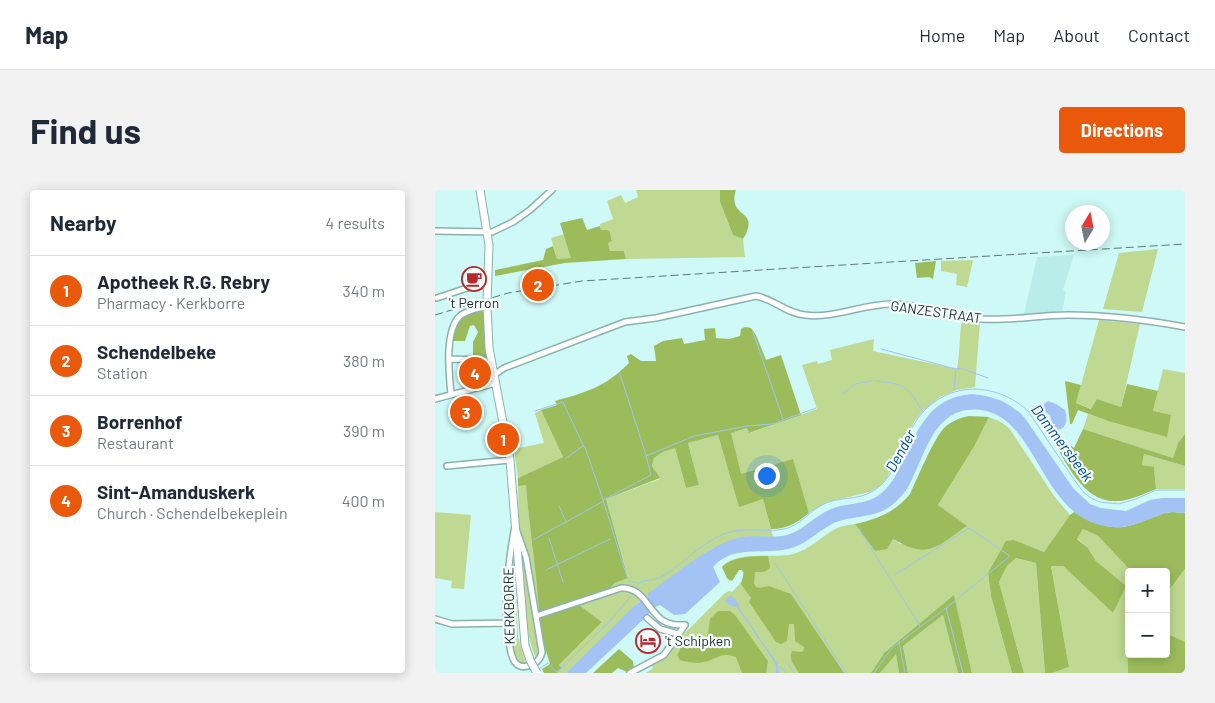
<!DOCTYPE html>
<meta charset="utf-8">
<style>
:root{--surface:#fff;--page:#f2f2f3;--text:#1f2937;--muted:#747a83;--line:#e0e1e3;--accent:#ea580c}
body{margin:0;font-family:Barlow,sans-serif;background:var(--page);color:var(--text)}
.controls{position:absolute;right:15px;bottom:15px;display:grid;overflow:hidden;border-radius:5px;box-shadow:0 2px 12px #0003}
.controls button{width:45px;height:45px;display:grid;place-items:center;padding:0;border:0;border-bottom:1px solid var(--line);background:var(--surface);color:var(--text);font:25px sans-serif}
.compass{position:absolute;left:630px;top:15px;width:45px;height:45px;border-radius:50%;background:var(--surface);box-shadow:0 2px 12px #0003;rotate:10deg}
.you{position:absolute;left:331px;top:285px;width:18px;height:18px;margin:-12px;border:4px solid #fff;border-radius:50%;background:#1a73e8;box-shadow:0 0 0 8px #1a73e833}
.badge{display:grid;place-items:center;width:32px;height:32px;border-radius:50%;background:var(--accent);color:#fff;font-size:16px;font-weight:700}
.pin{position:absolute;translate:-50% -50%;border:2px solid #fff;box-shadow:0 1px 5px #0006}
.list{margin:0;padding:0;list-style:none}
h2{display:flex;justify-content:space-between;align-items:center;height:65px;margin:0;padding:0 20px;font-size:21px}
h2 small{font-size:16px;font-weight:400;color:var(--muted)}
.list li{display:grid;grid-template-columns:32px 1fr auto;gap:15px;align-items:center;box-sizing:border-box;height:70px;padding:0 20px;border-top:1px solid var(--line)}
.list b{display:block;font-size:19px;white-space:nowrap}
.list p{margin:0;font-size:16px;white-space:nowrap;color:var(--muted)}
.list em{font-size:16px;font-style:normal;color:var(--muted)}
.map{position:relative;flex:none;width:750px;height:483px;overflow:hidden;border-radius:5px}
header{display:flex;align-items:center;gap:30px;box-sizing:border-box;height:70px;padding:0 25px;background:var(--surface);border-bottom:1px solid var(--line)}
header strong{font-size:24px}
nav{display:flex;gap:28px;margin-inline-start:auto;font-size:18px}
.intro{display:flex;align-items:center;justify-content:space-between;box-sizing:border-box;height:120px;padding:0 30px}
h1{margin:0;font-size:35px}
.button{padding:12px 22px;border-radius:5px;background:var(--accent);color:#fff;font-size:18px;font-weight:700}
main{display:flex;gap:30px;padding:0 30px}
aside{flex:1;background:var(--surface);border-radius:5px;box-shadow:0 2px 12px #0003}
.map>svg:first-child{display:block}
.built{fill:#b9ede9}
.green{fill:#bfd992}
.forest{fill:#9cbc5c}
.water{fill:#a2c3f3}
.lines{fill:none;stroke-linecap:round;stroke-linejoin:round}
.stream{stroke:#a2c3f3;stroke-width:1}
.minor-casing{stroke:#89b2af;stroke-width:8}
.tertiary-casing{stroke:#89b2af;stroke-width:9}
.minor{stroke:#fff;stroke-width:5}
.tertiary{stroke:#fff;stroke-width:7}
.rail{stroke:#5e7977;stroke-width:1;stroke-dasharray:8 4;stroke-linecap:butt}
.tertiary-bridge-casing{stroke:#89b2af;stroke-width:9;stroke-linecap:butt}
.tertiary-bridge{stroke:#fff;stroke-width:7}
.labels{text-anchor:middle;stroke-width:4.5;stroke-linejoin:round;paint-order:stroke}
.poi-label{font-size:14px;fill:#1b2c2b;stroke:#f6fefd}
.street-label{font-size:14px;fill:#1b2c2b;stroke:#f6fefd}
.water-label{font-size:15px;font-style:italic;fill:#004aa3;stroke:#f6fefd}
</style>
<header>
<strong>Map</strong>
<nav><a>Home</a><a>Map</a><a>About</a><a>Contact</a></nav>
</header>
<div class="intro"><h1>Find us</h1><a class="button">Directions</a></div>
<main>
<aside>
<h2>Nearby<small>4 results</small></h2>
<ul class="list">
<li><span class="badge">1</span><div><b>Apotheek R.G. Rebry</b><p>Pharmacy · Kerkborre</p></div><em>340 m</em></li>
<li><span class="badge">2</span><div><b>Schendelbeke</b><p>Station</p></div><em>380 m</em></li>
<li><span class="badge">3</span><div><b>Borrenhof</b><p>Restaurant</p></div><em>390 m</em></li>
<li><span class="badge">4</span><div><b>Sint-Amanduskerk</b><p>Church · Schendelbekeplein</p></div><em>400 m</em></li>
</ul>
</aside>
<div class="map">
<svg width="750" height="483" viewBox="0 0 750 483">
<rect width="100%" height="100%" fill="#cef9f6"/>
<path class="built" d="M639 65 628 100 631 102 627 122 589 124 602 67Z"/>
<path class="green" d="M201 0H285V12L298 45 308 49 310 67 191 69 189 61H175L173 53 177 51 175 42 166 40 165 34 178 29 172 11 186 5 190 13 203 7Z
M129 44 137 68 122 69 116 48Z
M723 59 707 122 668 119 684 63Z
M538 70 532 97 521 95 522 84 506 81V71Z
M527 130 545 132 540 197 522 200 505 207 488 221 479 232 452 288 444 297 435 302 392 312 374 323 358 270 306 285 295 243 312 238 315 243 382 219 367 175 382 171 383 174 397 170 395 160 439 149 438 161 522 179C525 162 524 146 527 130Z
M664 130 705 134 686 217 662 209 657 219 641 213Z
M728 179 750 183V244L743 253 738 268 648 239 653 224 673 231 718 221Z
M106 220 128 267 83 288 79 259 109 253 100 223Z
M554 227 566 232 574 238 619 306 635 325 609 362 579 350 553 383 556 406 577 483H537L519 406 449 463 436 483H211L218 478 216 475 233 465 241 452 290 403 294 401 297 402C303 395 311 390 307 380H304L299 388 294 391 292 388 287 377C302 360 338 369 358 364 375 359 384 349 398 340 405 336 413 335 420 334L440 361 455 353 458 349 465 354 504 355 531 337 503 315 540 255Z
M283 245 304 316 328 309 338 347 278 358 219 399 211 409 195 397 170 403 180 393 193 387 171 309 225 289 217 276 219 268 228 262 240 258 251 298 264 295 253 253Z
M709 264 750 276V299H721L719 278 707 275Z
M91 294C94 337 101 378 104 421L102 419 94 368 84 338 83 296Z
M0 322 36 325 29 399 16 398 17 391 0 388Z
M648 339 663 346 697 382H694V424L691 428 693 483H617L634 477 616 376H628L678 423 671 380 661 371 653 358 642 348Z
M89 367 106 459 102 471C88 440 90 402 88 369Z
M581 368 601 373 610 483H589L564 392 572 376Z
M76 370H79L83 447 92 477 82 475 76 450Z
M750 379V452L731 443V404Z
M191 399 205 407V411L131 483H122L127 478 124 475 167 432 144 415Z
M508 425 523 483H473L468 456Z
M461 463 464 483H445Z"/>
<path class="forest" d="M285 0H301C293 25 318 21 313 38 312 42 310 46 308 49L298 45 285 12Z
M147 28 152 40 165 36 166 40H172L175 42 177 51 173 53 175 61H189L191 69 130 73 60 86V80L108 70 111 59 118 56 122 69 136 68 125 33Z
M501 71 498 89 494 87 482 88 480 73Z
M42 122H48L52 168H38V152L43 142 39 135 35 136 30 151H17C21 131 23 129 42 122Z
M310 137 316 138 321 145 331 170 346 165 366 225 314 243 312 238 296 243 306 284 358 269 374 323C362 333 352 339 336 339L328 309 304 317 283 245 253 253 264 295 251 298 240 258 228 262 219 268 217 276 225 288 171 309 193 388 180 393 170 403 107 422 104 421C101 378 94 337 91 295L83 296V288L128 267 106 220 122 215 120 211C152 202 170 197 194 173L192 166 196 164 206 171H221L219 156 228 151 247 148 249 154 270 150 269 139 280 138 281 148 294 149 305 146 306 139Z
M630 191 646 195 641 213 656 219 662 209 686 217 692 194 723 201 718 221 736 225 732 247 673 231 643 220 637 234H635Z
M534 226 554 227 540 255 503 315 532 336C501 357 494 370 458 349L452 359 440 361 420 334C443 329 460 322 475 304 483 287 498 250 509 238 516 231 525 228 534 226Z
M648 239 738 268 743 253 750 244V276L709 264 707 275 719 277 721 299C709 304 696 310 684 311 648 314 632 273 617 249L624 243 632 253 639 258Z
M639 322C653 331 671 339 688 337 702 335 717 327 730 323L737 322 750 323V379L731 404V382H697L663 346 648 339 642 349 653 358 661 371 691 396 678 423 628 376H616L634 477 617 483H610L601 373 581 368 572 376 564 392 589 483H577L556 406 553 383 571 351 579 350 609 362 635 325Z
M326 366H333L335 377C331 383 327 382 320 382L319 393 321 397 325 398 334 396 356 404 409 483H364C360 476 353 469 357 461L367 462 369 460V457L360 451 359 434H354L352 451 346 454 341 452 314 412 316 408 306 394 309 383 307 380H304L297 391 292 388 287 377C297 367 312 367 326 366Z
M519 405 537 483H523L508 425 468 456 473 483H464L461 464 445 483H436L449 463Z
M144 415 167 432 124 475 127 478 122 483H109L107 479 115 474 110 458 104 430 105 427Z
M283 421H295L300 425 333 471 331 483H307L301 467C287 462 285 467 273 471 264 474 254 473 245 470L242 465 247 456C252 455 256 457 260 456 275 453 273 441 275 429Z
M694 424V464H731V443L750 452V483H693L691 428Z
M184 459 198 471 199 479 192 482 183 478 177 483H158Z"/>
<path class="water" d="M537 204C559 206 574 212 589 227L638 298 655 314 666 318 691 321 715 310 727 308H750V323L737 322 730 323C718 327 699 336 687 337 606 342 607 228 546 220 497 214 490 269 472 299 467 306 460 313 453 318 435 329 413 325 395 335 381 343 370 355 353 359 328 365 298 354 278 377L285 392 250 424 239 425 225 415 218 418 210 428 151 483H131L198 417 207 410 208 412 212 409 213 404 219 399C243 382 271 358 299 349 316 343 334 349 352 345 368 341 379 326 394 320 410 312 429 316 444 305 455 297 461 286 466 274 483 240 494 207 537 204Z
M613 211 621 214 630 220C633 228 632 239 622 240L617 236 621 234H617L615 225 609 221 608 218 609 214Z
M296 405 304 414 303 417 343 475 344 483H341V476L338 470 302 417C297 415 292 416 290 410Z"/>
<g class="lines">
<path class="stream" d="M318 142 348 229
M446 159 521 179 519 200
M521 179 525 178 553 188
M185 184 211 265
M440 191C471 194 472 196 488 222
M408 204 420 194 437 191
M100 221 128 212 148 255
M131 268 148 256 150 257 168 310
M124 316 131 331
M424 339 485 436
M114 348 128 392
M98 350 167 312
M340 373 411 483
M111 380 175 349
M461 384 534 338 575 366 511 418
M192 387 168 310 216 285 211 266 259 246 312 236 337 234 381 218
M194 391 203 393
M202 395C208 388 218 392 226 387 248 375 265 353 289 344 309 336 329 343 349 339 365 336 373 322 387 315 403 306 423 311 438 301 462 287 467 253 481 231 508 191 559 190 593 221L640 291 649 303 658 309 665 312 684 314 701 309 721 300H750
M303 417 324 448
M464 452 470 483
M331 458 340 471
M353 474 359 483
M344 477 348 479 351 483
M104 479 113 473 121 482 124 480 175 431 197 405
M439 483 457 458 511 418 528 483"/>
<defs>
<path id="minor" d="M0 41 57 42 78 32 95 20 117 0
M2 108 41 95 53 96
M15 169 47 170
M59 185 69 178 190 132 221 128 321 106C339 109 350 123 370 125 400 129 429 113 460 114 489 115 517 127 546 129 575 131 604 125 633 125 672 125 712 130 750 137
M16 204C14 184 9 139 26 125 34 120 43 118 52 117
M0 209 61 193
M12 276 75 270
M80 336 91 367 107 462C106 468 103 471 99 474 79 483 76 467 74 451 68 414 73 373 80 336Z
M101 426 186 398C208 397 212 419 227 430 234 435 242 435 250 435
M212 428 225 439 243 444
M0 429 17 434 72 433
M195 483 229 465 250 435"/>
<path id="tertiary" d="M45 0 54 55 52 115 54 158 75 270 90 455 95 470"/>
</defs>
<use href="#minor" class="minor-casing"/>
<use href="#tertiary" class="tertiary-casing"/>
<use href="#minor" class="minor"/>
<use href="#tertiary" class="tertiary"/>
<path class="rail" d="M0 125 73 103 147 91 750 54"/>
<defs>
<path id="tertiary-bridge" d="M95 470 102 483"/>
</defs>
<use href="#tertiary-bridge" class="tertiary-bridge-casing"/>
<use href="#tertiary-bridge" class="tertiary-bridge"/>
</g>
<defs>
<symbol id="cafe-ring" viewBox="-11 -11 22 22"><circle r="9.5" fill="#f6fefd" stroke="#b8282c" stroke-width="1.5"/><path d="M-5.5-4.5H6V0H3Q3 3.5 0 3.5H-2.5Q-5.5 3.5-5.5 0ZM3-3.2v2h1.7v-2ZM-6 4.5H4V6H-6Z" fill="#b8282c"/></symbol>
<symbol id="hotel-ring" viewBox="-11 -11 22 22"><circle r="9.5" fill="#f6fefd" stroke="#b8282c" stroke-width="1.5"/><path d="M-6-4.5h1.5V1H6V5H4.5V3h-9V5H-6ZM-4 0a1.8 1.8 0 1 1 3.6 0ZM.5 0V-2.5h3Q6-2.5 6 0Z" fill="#b8282c"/></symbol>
</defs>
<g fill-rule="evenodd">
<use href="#cafe-ring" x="25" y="75" width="28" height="28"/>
<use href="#hotel-ring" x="199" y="437" width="28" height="28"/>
</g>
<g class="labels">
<g class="poi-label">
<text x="39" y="118">'t Perron</text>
<text x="230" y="456" text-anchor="start">'t Schipken</text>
</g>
<g class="street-label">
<text transform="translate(501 122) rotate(8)" y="5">GANZESTRAAT</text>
<text transform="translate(74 416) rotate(-91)" y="5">KERKBORRE</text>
</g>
<g class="water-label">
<text transform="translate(627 253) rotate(53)" y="5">Dammersbeek</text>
<text transform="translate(466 261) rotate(-61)" y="5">Dender</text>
</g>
</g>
</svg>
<div class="controls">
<button>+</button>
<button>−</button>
</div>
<svg class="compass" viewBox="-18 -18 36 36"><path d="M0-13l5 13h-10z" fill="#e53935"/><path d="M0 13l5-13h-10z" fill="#747a83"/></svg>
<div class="you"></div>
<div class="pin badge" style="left:68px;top:249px">1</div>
<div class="pin badge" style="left:103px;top:95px">2</div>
<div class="pin badge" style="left:31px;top:222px">3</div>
<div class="pin badge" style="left:40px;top:183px">4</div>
</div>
</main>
